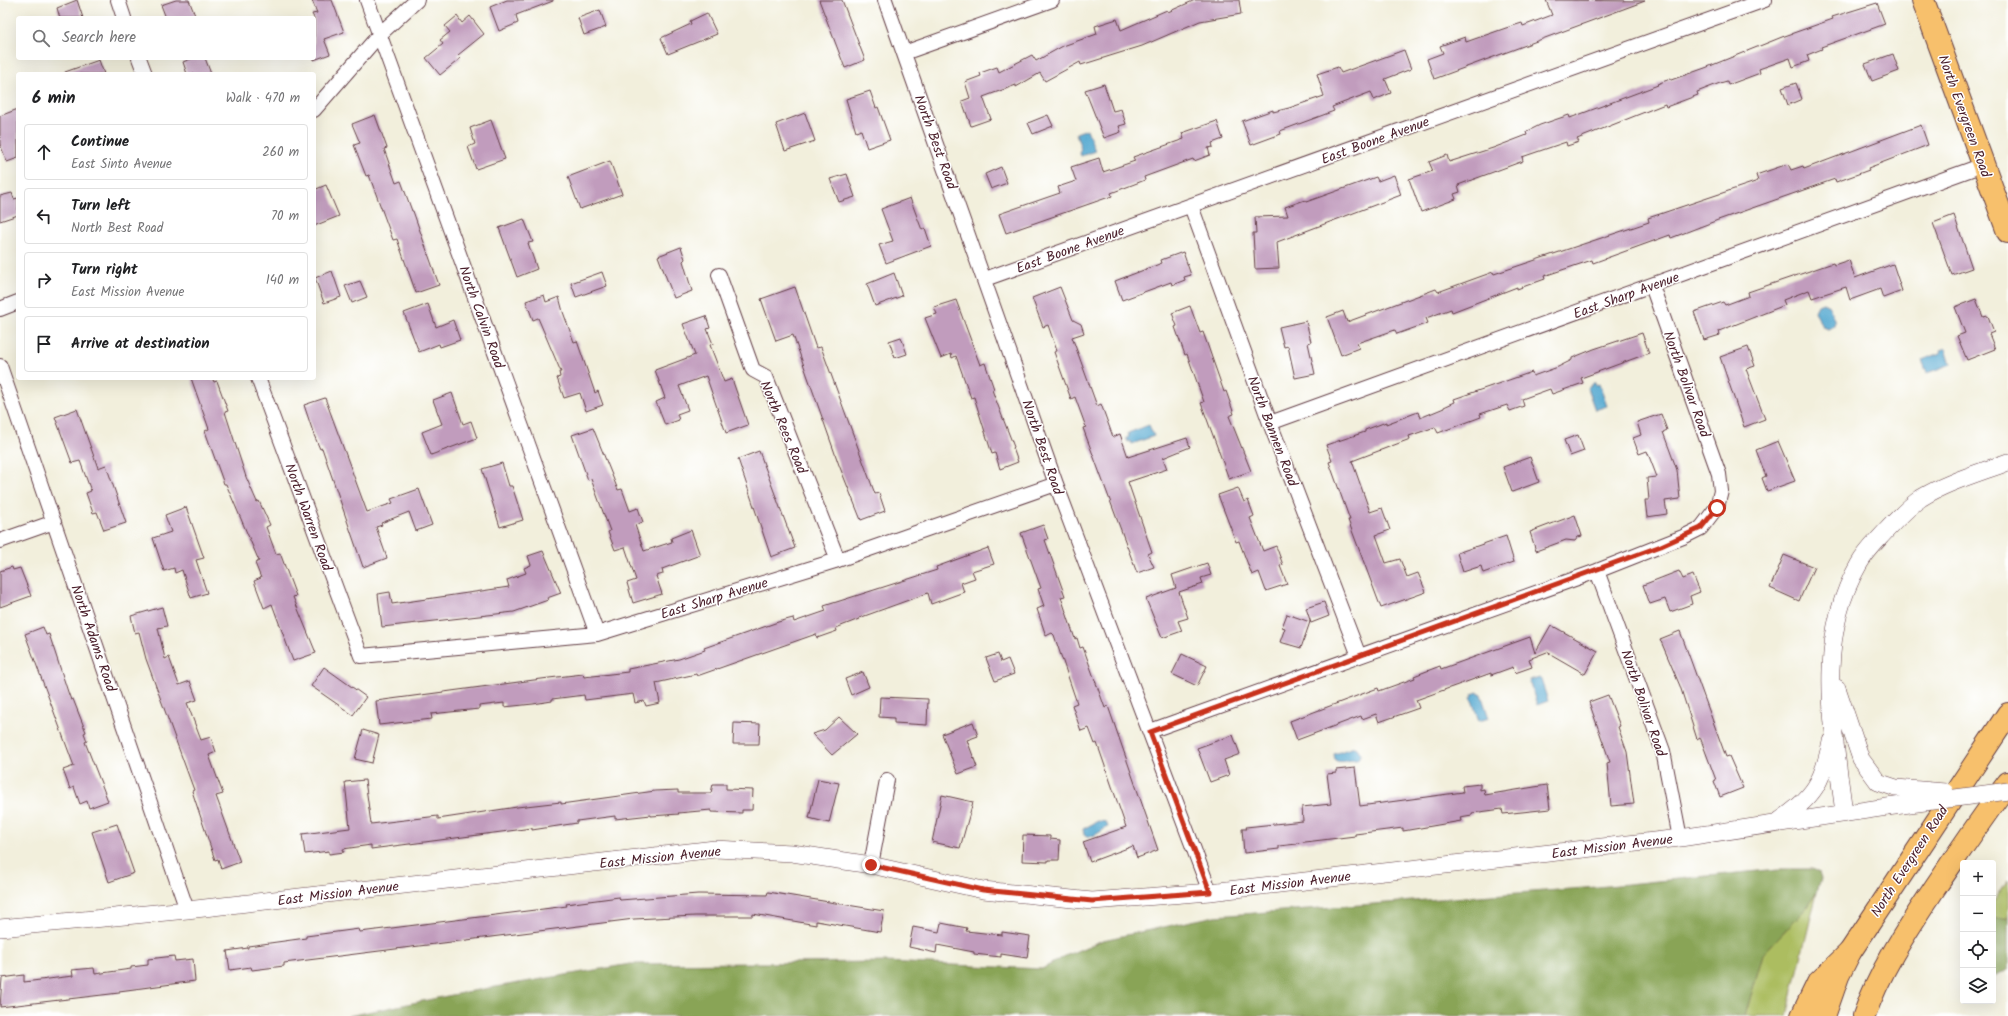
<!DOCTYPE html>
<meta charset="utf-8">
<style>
:root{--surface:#fff;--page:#f2f2f2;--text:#202124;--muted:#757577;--line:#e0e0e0}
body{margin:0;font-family:Kalam,sans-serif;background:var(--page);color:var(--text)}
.controls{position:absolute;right:12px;bottom:12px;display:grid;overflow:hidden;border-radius:4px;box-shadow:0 4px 16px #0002}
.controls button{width:36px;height:36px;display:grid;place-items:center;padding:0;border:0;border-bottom:1px solid var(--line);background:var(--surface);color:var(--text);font:20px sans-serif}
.stop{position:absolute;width:12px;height:12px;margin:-9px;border:3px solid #c8321e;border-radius:50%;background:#fff}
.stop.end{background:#c8321e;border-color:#fff;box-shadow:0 1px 4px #0008}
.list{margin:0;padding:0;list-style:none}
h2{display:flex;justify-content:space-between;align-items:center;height:52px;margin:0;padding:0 16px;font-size:17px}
h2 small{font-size:13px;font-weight:400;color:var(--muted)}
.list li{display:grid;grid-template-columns:26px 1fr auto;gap:12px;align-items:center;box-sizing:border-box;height:56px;margin:0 8px 8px;padding:0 8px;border:1px solid var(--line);border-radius:4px}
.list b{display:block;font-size:15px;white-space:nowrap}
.list p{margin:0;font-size:13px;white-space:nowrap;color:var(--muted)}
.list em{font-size:13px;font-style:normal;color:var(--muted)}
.icon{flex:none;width:22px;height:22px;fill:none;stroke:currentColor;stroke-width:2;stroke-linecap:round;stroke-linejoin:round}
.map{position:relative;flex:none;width:2008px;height:1016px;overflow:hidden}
.search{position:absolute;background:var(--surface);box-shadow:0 4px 16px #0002;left:16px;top:16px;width:300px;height:44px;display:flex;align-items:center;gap:10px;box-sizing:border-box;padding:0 14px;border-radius:4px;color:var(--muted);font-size:15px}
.panel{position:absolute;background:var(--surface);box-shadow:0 4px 16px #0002;left:16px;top:72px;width:300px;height:308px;border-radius:4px}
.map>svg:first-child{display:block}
.green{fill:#acbd60;stroke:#7b6e46}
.forest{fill:#89a456;stroke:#6a6240}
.water{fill:#54a9d0;stroke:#4f647e}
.building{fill:#c19cbd}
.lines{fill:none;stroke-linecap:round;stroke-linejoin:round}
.minor-casing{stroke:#633e46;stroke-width:16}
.tertiary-casing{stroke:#633e46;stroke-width:18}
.primary-casing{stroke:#633e46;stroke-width:24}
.motorway-casing{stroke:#633e46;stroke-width:24}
.minor{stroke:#fff;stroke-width:14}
.tertiary{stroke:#fff;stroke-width:17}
.primary{stroke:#f7c06c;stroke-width:22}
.motorway{stroke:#f7c06c;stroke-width:22}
.tertiary-bridge-casing{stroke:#633e46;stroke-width:18;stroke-linecap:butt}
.tertiary-bridge{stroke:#fff;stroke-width:17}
.route{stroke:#c8321e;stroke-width:5}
.labels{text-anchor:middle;stroke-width:3;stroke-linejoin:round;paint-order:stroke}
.street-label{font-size:14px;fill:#4a1f2b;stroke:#fff}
</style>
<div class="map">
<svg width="2008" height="1016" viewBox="0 0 2008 1016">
<rect width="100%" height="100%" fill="#fff"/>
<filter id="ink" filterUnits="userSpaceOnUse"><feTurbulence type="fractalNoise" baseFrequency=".025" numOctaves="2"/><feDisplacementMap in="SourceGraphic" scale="8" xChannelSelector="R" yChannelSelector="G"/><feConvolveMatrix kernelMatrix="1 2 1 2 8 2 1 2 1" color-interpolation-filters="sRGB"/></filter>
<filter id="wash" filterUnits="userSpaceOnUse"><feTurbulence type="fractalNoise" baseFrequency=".012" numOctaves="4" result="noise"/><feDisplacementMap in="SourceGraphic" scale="16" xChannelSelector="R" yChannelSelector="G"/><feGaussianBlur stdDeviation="0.9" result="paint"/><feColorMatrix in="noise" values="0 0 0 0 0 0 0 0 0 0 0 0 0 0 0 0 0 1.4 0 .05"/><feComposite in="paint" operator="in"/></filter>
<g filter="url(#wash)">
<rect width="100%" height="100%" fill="#f2efdc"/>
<path class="green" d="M2008 879V918L1993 919V903Z
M1817 892 1787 1016H1745L1763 954 1807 907Z"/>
<path class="forest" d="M1778 869H1812L1819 873 1821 879 1817 892 1807 907 1763 954 1745 1016H348L472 991 630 964 886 962 1042 969 1065 956 1103 940 1215 916 1597 887Z
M2008 918V969L1993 977V919Z"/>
<path class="water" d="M1087 129 1095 151 1081 156 1079 151 1081 149 1076 133Z
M1823 303 1829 306 1835 322 1833 327 1828 329 1822 327 1815 311 1818 305Z
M1946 348 1951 364 1927 373 1922 360 1941 353 1940 350Z
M1595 382 1596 385 1599 384 1607 406 1595 410 1587 388Z
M1149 425 1154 436 1132 444 1130 441 1128 442 1126 438 1129 437 1128 433Z
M1540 677 1548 701 1537 705 1529 680Z
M1478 692 1479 694H1481L1489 718 1479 721 1471 697 1473 696 1472 694Z
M1354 747 1357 748 1361 754 1357 760C1349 759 1341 764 1335 760L1334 754Z
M1098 821 1106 822 1108 827C1101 830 1093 840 1084 835L1083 829Z"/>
<g id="blocks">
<path class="building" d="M77 0 83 18H60L57 8Z
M176 0H189L196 18H166L161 5Z
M312 0H332L344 32 324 39 330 54 314 60V18L312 14 317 13Z
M507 0H553V1L516 15 518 23 499 31 490 7Z
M819 0H842L865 60 845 68Z
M1195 0H1239L1241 14 1200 21 1142 46 1081 65 1080 62 1045 81 1040 73 1016 87V85L983 97 991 119 971 126 962 101 970 98 965 82 981 76 980 73 997 67 999 72 1032 55 1036 61 1063 46 1097 34 1095 26 1117 19 1121 30 1167 10 1168 12Z
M1546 0 1645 1 1434 79 1427 59 1443 53 1440 46 1465 37 1466 42 1506 28 1522 23 1523 26 1552 15Z
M1877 3 1885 24 1821 47 1822 49 1807 55 1809 61 1793 67 1790 58 1759 69 1760 73 1728 85 1727 81 1720 83 1697 92 1698 95 1666 107 1665 104 1577 139 1579 142 1567 146 1566 142 1522 157 1523 161 1458 185 1460 192 1454 194 1456 199 1421 212 1409 179 1433 171 1429 162 1447 155 1449 162 1493 148 1527 135 1526 132 1540 125 1569 115 1570 118 1658 85 1657 84 1670 79 1671 80 1705 68 1782 37 1833 19 1832 17Z
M600 10 606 27 584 35 578 18Z
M707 13 717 34 668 54 661 38 691 24 690 21Z
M457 16 462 23 470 16 484 34 458 55 461 58 440 75 426 58 443 44 440 40 450 32 445 26Z
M1404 50 1411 69 1385 79 1391 93 1374 100 1371 92 1332 107 1334 111 1280 131 1281 134 1251 145 1242 121 1273 110V112L1289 108 1324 96 1317 74 1338 67 1341 73Z
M1893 54 1899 71 1872 81 1865 64Z
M193 58H205L211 74H187L183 62Z
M99 60 104 74H65V72Z
M1796 83 1802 99 1788 105 1782 88Z
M1104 84 1113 111 1121 109 1126 124 1119 126 1121 132 1104 138 1085 90Z
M870 91 876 108 878 107 890 140 867 148 861 130 856 132 846 99Z
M18 109V158L7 162 0 144V116Z
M805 113 815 141 785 151 776 124Z
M375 115 387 148 384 149 396 183 401 181 412 211H413L439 285 416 293 397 239 393 240 369 175 366 176 354 145 360 143 352 124Z
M1048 115 1053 126 1033 134 1028 123Z
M491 120 505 159 476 169 468 147 475 144 470 128Z
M1217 121 1223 139 1212 143 1213 147 1208 148 1210 155 1194 161 1193 159 1144 177 1145 180 1111 193 1112 196 1006 233 999 214 1060 193 1058 187 1076 181 1071 167 1099 158 1103 172 1135 161 1133 157 1184 139 1182 133Z
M1921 125 1928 145 1868 168 1869 170 1836 182 1835 179 1718 220 1671 238 1670 235 1593 263 1592 260 1544 276 1545 279 1517 289V287L1452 312 1451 309 1426 318 1428 323 1397 334 1395 330 1357 343 1359 348 1341 355 1327 317 1343 311 1347 322 1436 289 1438 292 1493 272 1494 274 1649 222 1648 218 1758 181 1756 175 1788 164 1791 170 1803 166 1804 169Z
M610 161 622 194 580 209 568 177Z
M1001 167 1007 183 991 189 985 174Z
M847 174 855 197 839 202 830 179Z
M1394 175 1401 195 1277 242 1279 268 1255 269 1253 233H1256L1255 217 1288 216 1285 207 1305 200 1306 202 1376 177 1378 181Z
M326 185 339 216 314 226V190Z
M12 193 14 199 18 198V215L0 221V196Z
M910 198 922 230 925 228 931 246 886 263 879 245 893 241 881 209Z
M1954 215 1972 268 1952 275 1933 223Z
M524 219 533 242 528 243 537 269 517 277 499 228Z
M681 247 685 259 683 261 692 291 674 298 658 256Z
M1183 252 1191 275 1184 277 1185 280 1172 285 1171 282 1122 300 1115 281 1162 263 1161 260Z
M1849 260 1855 278 1893 264 1902 291 1883 298 1880 289 1850 300 1846 287 1812 298 1809 290 1783 300 1785 305 1719 331 1720 335 1704 340 1694 312 1723 302 1725 305 1749 296 1748 292 1833 263 1834 265Z
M332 271 341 297 324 303 315 278Z
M602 272 607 286 576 297 571 283Z
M894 273 902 296 875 306 867 284Z
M360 281 367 297 352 303 345 286Z
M795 287 816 348 821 347 875 494 879 493 885 511 861 520 839 465 793 335 776 341 761 299Z
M1060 287 1073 320 1081 324 1084 333 1072 337 1097 406 1101 404 1113 437 1120 434 1128 457 1187 438 1190 447 1163 458 1167 469 1128 482 1152 552 1148 554 1154 567 1137 573 1083 428 1086 427 1075 397 1071 399 1054 352 1057 351 1048 325 1043 327 1032 298Z
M544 295 546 302 559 297 563 312 574 342 577 341 595 393 598 391 603 405 586 411 580 393 564 398 557 378 560 377 559 372H561L538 318 533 320 526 301Z
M1976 299 1983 317 1988 316 1994 332 1989 334 1995 349 1967 360 1957 336 1965 333 1955 307Z
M956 300 980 365 985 363 994 389 992 390 1014 447 1013 448 1018 462 1000 469 995 453 992 454 974 397 971 398 956 356 952 358 951 354 941 358 925 318 937 314 934 307Z
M428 304 436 327 453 320 460 340 440 347 439 344 419 352 404 313Z
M1190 306 1200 333 1203 332 1224 392 1226 391 1234 414 1229 416 1251 471 1229 479 1201 403 1204 402 1187 354 1185 355 1175 327 1177 326 1172 313Z
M706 316 710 328 707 329 713 344 710 345 724 382 732 379 748 425 726 433 706 376 679 386 688 410 677 414 679 420 665 425 656 402 665 398 655 370 695 355 683 324Z
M1306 321 1311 342 1308 343 1315 374 1295 378 1288 346 1284 347 1279 327Z
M1642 333 1649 353 1581 378 1583 383 1552 394 1550 389 1522 399 1524 406 1510 411 1507 405 1480 414 1481 417 1438 433 1435 427 1409 436 1410 439 1352 461 1370 512 1382 508 1390 530 1376 535 1386 563 1400 559 1407 577 1418 573 1426 592 1381 608 1348 520H1350L1329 462 1332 461 1326 445 1365 432V430L1386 422V424L1418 412 1420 418 1444 408V407L1455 402 1454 399 1532 372 1533 376 1558 367 1572 360V358L1594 349Z
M901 337 907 354 895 358 889 341Z
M1748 347 1755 366 1746 369 1765 419 1744 427 1720 357Z
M191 378H212L214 382 217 381 228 411 225 412 246 477 257 502 259 501 270 525 266 527 276 554 280 553 296 596 293 597 316 653 293 661 272 604 264 608 254 581 261 578 255 563 259 561 226 484H224L205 431 209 429Z
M452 393 463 424 471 421 477 438 431 455 422 432 442 424 433 400Z
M325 398 367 512 393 503 391 499 419 489 432 525 416 531 409 512 381 523 382 525 376 527 387 558 363 567 322 448 320 449 314 435 304 405Z
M77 409 98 468 106 465 126 523 104 530 97 512 93 513 86 493 91 491 80 461 72 463 55 417Z
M1661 414 1667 430 1663 432 1677 470 1680 499 1665 501 1667 514 1647 517 1645 500H1649L1647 478 1657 477 1647 451 1639 454 1633 438 1641 435 1637 422Z
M593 428 618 490 622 489 630 511 638 508 643 522 635 525 644 551 672 542 671 538 691 530 700 555 662 569 663 574 656 576 662 594 633 603 627 583 636 580 625 547 615 550 608 532 610 531 591 479 588 480 572 435Z
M1578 435 1584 451 1570 456 1564 440Z
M1778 441 1795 481 1767 491 1762 478 1766 476 1756 450Z
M759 451 795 548 771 557 738 459Z
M1530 457 1539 482 1512 492 1503 467Z
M502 463 509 486H512L523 520 500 527 482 469Z
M1238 488 1244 502 1248 500 1254 516 1250 518 1263 551 1276 546 1283 565 1280 566 1287 584 1266 591 1259 572 1252 575 1239 541 1236 542 1218 495Z
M186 507 204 558 196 560 207 593 191 598 182 570 175 573 174 568 164 571 153 538 171 532 165 515Z
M1575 515 1582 536 1578 537 1575 541 1566 540 1536 551 1530 532Z
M1043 525 1048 539 1045 540 1065 596 1061 597 1075 639 1077 638 1080 648 1083 647 1105 708 1108 706 1158 850 1137 858 1133 846 1090 862 1083 842 1126 827 1097 743 1095 744 1089 728 1081 731 1072 705 1077 703 1054 635 1052 633 1046 636 1037 609 1044 606 1038 589 1041 588 1021 533Z
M1506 536 1514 562 1483 573 1481 566 1463 572 1457 553Z
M988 548 994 564 972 571 975 578 961 583 964 592 931 604 928 593 859 618V619L836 628 837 631 817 638 816 634 697 676 696 674 656 683 660 703 646 706 644 701 635 703 633 694 585 700 584 695 552 699V701L533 704 504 707V703L479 706V709L431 714 432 719 379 725 376 701 549 678 583 674 584 677 628 672V669L679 659 705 650 704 648 778 622 793 618 794 622 826 611 824 606 937 570 936 567Z
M543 551 561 593 547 598 548 600 514 612 382 627 378 594 390 592 392 604 509 587 507 580 526 573 524 568 531 565 528 556Z
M1784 555 1814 567 1799 601 1770 588Z
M1207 563 1211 575 1201 578 1203 584 1179 592 1188 618 1178 621 1182 631 1162 638 1146 599 1176 588 1172 575Z
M12 567 13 570 20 568 31 596 0 607V571Z
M1679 571 1683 579 1693 575 1700 592 1690 596 1692 604 1670 612 1665 599 1650 604 1643 585Z
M1324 602 1329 616 1311 623 1306 608Z
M162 607 167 626 158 628 165 659 169 657 179 685 190 681 197 700 187 703 201 740 211 737 216 752 209 755 223 794 216 796 240 862 221 869 218 859 215 860 192 791 194 790 146 659 139 632 135 633 131 616Z
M1287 614 1310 622 1301 648 1280 642 1285 628 1282 627Z
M1551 625 1598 651 1585 674 1547 652 1529 659 1532 667 1515 673 1513 667 1491 675V673L1416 700 1419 708 1379 722 1376 714 1362 719 1361 716 1297 740 1290 721 1378 688 1379 691 1415 678 1414 676 1440 666 1441 669 1530 637 1535 653Z
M43 627 46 635 49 634 68 692 71 700 73 699 86 732 84 733 87 741 85 742 108 801 89 808 87 801 80 804 74 787 70 789 63 770 74 766 25 634Z
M1680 631 1726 757 1729 756 1743 788 1720 797 1714 781 1716 780 1700 737 1697 739 1680 686 1660 639Z
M998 654 1001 662 1008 659 1014 674 995 681 986 658Z
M1182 654 1207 666 1197 686 1172 674Z
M324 667 366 697 353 715 311 686Z
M863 672 869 687 851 695 845 679Z
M1608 695 1620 726 1618 727 1627 752 1634 804 1611 806 1607 763 1610 762 1589 702Z
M880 697 928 699 927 725 894 723V718L879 717Z
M839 717 857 734 832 755 812 734 825 730Z
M973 722 978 736 967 740 977 767 958 774 942 734Z
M734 723 760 724 759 744H733Z
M363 730 379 735 372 763 355 759Z
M1233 735 1240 754 1224 760 1229 775 1210 782 1197 748Z
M1355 768 1360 806 1463 792 1462 786 1480 784V790L1484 789 1485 795 1547 785 1550 809 1503 814 1502 809 1472 813V815L1460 817 1461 821 1403 831V828L1355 834V836L1297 843V844L1279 846V849L1244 853 1242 829H1247L1246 827 1303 821 1302 807 1331 804 1327 774 1336 773V770Z
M818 779 839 783 829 823 809 818Z
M365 780 371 824 438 816V819L517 807 561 802V804L655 791 678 790V793H711L713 784H726V789L753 790 752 810H742V813L711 812V810L678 813 679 814 651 816V815L615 819V816L577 821V823L532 830V828L371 849V845L343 849 344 852 329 854V851L305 854 302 834 350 828 345 782Z
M942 795 973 802 960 848 932 842Z
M117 824 134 873 109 882 92 832Z
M1023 835 1050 836V839L1060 840 1059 860H1048V862L1022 861Z
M768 892 884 911 880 932 816 921V925L753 914V916H695L634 919 284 963V966L252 970 251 967 230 970 227 951 248 948V946L306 938V936L359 929 360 932 567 906 566 904 619 897 620 900 698 894 767 895Z
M941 923 967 928 966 931 1002 935V932L1030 936 1027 958 1001 954V957L974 954V952L937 945 936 953 909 947 913 927 939 932Z
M174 956 175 961 193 959 195 981 119 991V993L0 1007 2 978 24 975V982L73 976 72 970 94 968 95 974 131 969V967L148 965V959Z"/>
</g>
</g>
<g filter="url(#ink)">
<use href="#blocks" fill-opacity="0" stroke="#633e46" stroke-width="1"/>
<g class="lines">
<defs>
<path id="minor" d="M118 0 124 18
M367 0 597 634
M885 0 1056 484 1210 892
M904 53 1052 0
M139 58 145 74
M314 110 379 35 417 0
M1191 206 1270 423 1359 656
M719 275 753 370 766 377 838 560
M985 279 1765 0
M0 309 18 302
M0 366 187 910
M258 378 361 656 597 634 838 560 1056 484
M1270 423 1983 165
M0 541 54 522
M1597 571 1663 751 1680 838
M1150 731 1597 571 1683 537 1701 528 1717 507 1721 491 1719 474 1652 286
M871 865 887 780"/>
<path id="tertiary" d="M1837 688 1861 759 1878 782 1896 788
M1844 813C1834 730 1814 641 1859 564 1865 553 1875 543 1884 533 1895 521 1907 508 1921 498 1947 482 1979 473 2008 462
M1779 821C1814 797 1823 782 1831 741
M0 928 187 910 715 849 792 853 871 865 983 890 1092 901 1210 892 1680 838 1887 807"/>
<path id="primary" d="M1923 0 2008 232
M1824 1016 1838 976 1850 952 2008 714
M1864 1016C1880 969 1909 927 1936 886 1960 851 1983 816 2008 783"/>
<path id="motorway" d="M1802 1016 1818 983 1850 952"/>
</defs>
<use href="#minor" class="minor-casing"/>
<use href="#tertiary" class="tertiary-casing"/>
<use href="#primary" class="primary-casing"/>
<use href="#motorway" class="motorway-casing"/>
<use href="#minor" class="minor"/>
<use href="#tertiary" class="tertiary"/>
<use href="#primary" class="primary"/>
<use href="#motorway" class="motorway"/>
<defs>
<path id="tertiary-bridge" d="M1896 788 1945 792
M1887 807 2008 791"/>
</defs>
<use href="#tertiary-bridge" class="tertiary-bridge-casing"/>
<use href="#tertiary-bridge" class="tertiary-bridge"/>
</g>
</g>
<g class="lines" filter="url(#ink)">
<path class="route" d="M871 865 983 890 1092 901 1210 892 1150 732 1661 546 1701 528 1717 508"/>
</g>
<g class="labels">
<g class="street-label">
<text transform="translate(1965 116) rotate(70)" y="5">North Evergreen Road</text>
<text transform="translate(1375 140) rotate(-20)" y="5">East Boone Avenue</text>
<text transform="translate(936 142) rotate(70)" y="5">North Best Road</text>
<text transform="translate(1070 249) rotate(-20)" y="5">East Boone Avenue</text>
<text transform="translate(1626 295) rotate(-20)" y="5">East Sharp Avenue</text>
<text transform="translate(482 317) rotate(70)" y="5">North Calvin Road</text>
<text transform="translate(1687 384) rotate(70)" y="5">North Bolivar Road</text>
<text transform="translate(784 427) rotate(67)" y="5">North Rees Road</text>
<text transform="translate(1273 431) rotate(69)" y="5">North Bannen Road</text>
<text transform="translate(1043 447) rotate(71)" y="5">North Best Road</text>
<text transform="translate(309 517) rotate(70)" y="5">North Warren Road</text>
<text transform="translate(714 598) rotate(-17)" y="5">East Sharp Avenue</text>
<text transform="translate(94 638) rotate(71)" y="5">North Adams Road</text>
<text transform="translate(1644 703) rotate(71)" y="5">North Bolivar Road</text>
<text transform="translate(1612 846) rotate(-7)" y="5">East Mission Avenue</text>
<text transform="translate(660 857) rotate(-6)" y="5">East Mission Avenue</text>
<text transform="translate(1909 861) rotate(-57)" y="5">North Evergreen Road</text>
<text transform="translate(1290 883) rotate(-7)" y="5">East Mission Avenue</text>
<text transform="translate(338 893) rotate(-7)" y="5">East Mission Avenue</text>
</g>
</g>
</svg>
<div class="controls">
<button>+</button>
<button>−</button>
<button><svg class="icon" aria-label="locate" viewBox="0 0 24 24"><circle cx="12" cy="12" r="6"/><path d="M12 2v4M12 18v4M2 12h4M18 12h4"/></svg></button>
<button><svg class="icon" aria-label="layers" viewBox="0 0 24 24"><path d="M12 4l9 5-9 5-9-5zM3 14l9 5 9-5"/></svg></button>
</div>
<div class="stop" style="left:1717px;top:508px"></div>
<div class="stop end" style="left:871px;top:865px"></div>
<div class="search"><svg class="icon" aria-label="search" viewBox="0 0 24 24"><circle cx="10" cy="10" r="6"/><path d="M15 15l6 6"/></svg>Search here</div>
<section class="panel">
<h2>6 min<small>Walk · 470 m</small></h2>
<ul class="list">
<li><svg class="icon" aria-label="ahead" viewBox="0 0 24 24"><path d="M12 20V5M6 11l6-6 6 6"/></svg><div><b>Continue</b><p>East Sinto Avenue</p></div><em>260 m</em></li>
<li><svg class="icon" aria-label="left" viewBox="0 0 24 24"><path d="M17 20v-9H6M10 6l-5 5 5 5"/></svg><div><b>Turn left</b><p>North Best Road</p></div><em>70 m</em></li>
<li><svg class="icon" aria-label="right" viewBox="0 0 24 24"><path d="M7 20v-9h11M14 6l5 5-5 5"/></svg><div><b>Turn right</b><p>East Mission Avenue</p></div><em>140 m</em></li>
<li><svg class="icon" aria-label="arrive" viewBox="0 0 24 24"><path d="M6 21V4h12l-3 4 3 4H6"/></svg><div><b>Arrive at destination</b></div></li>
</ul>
</section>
</div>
